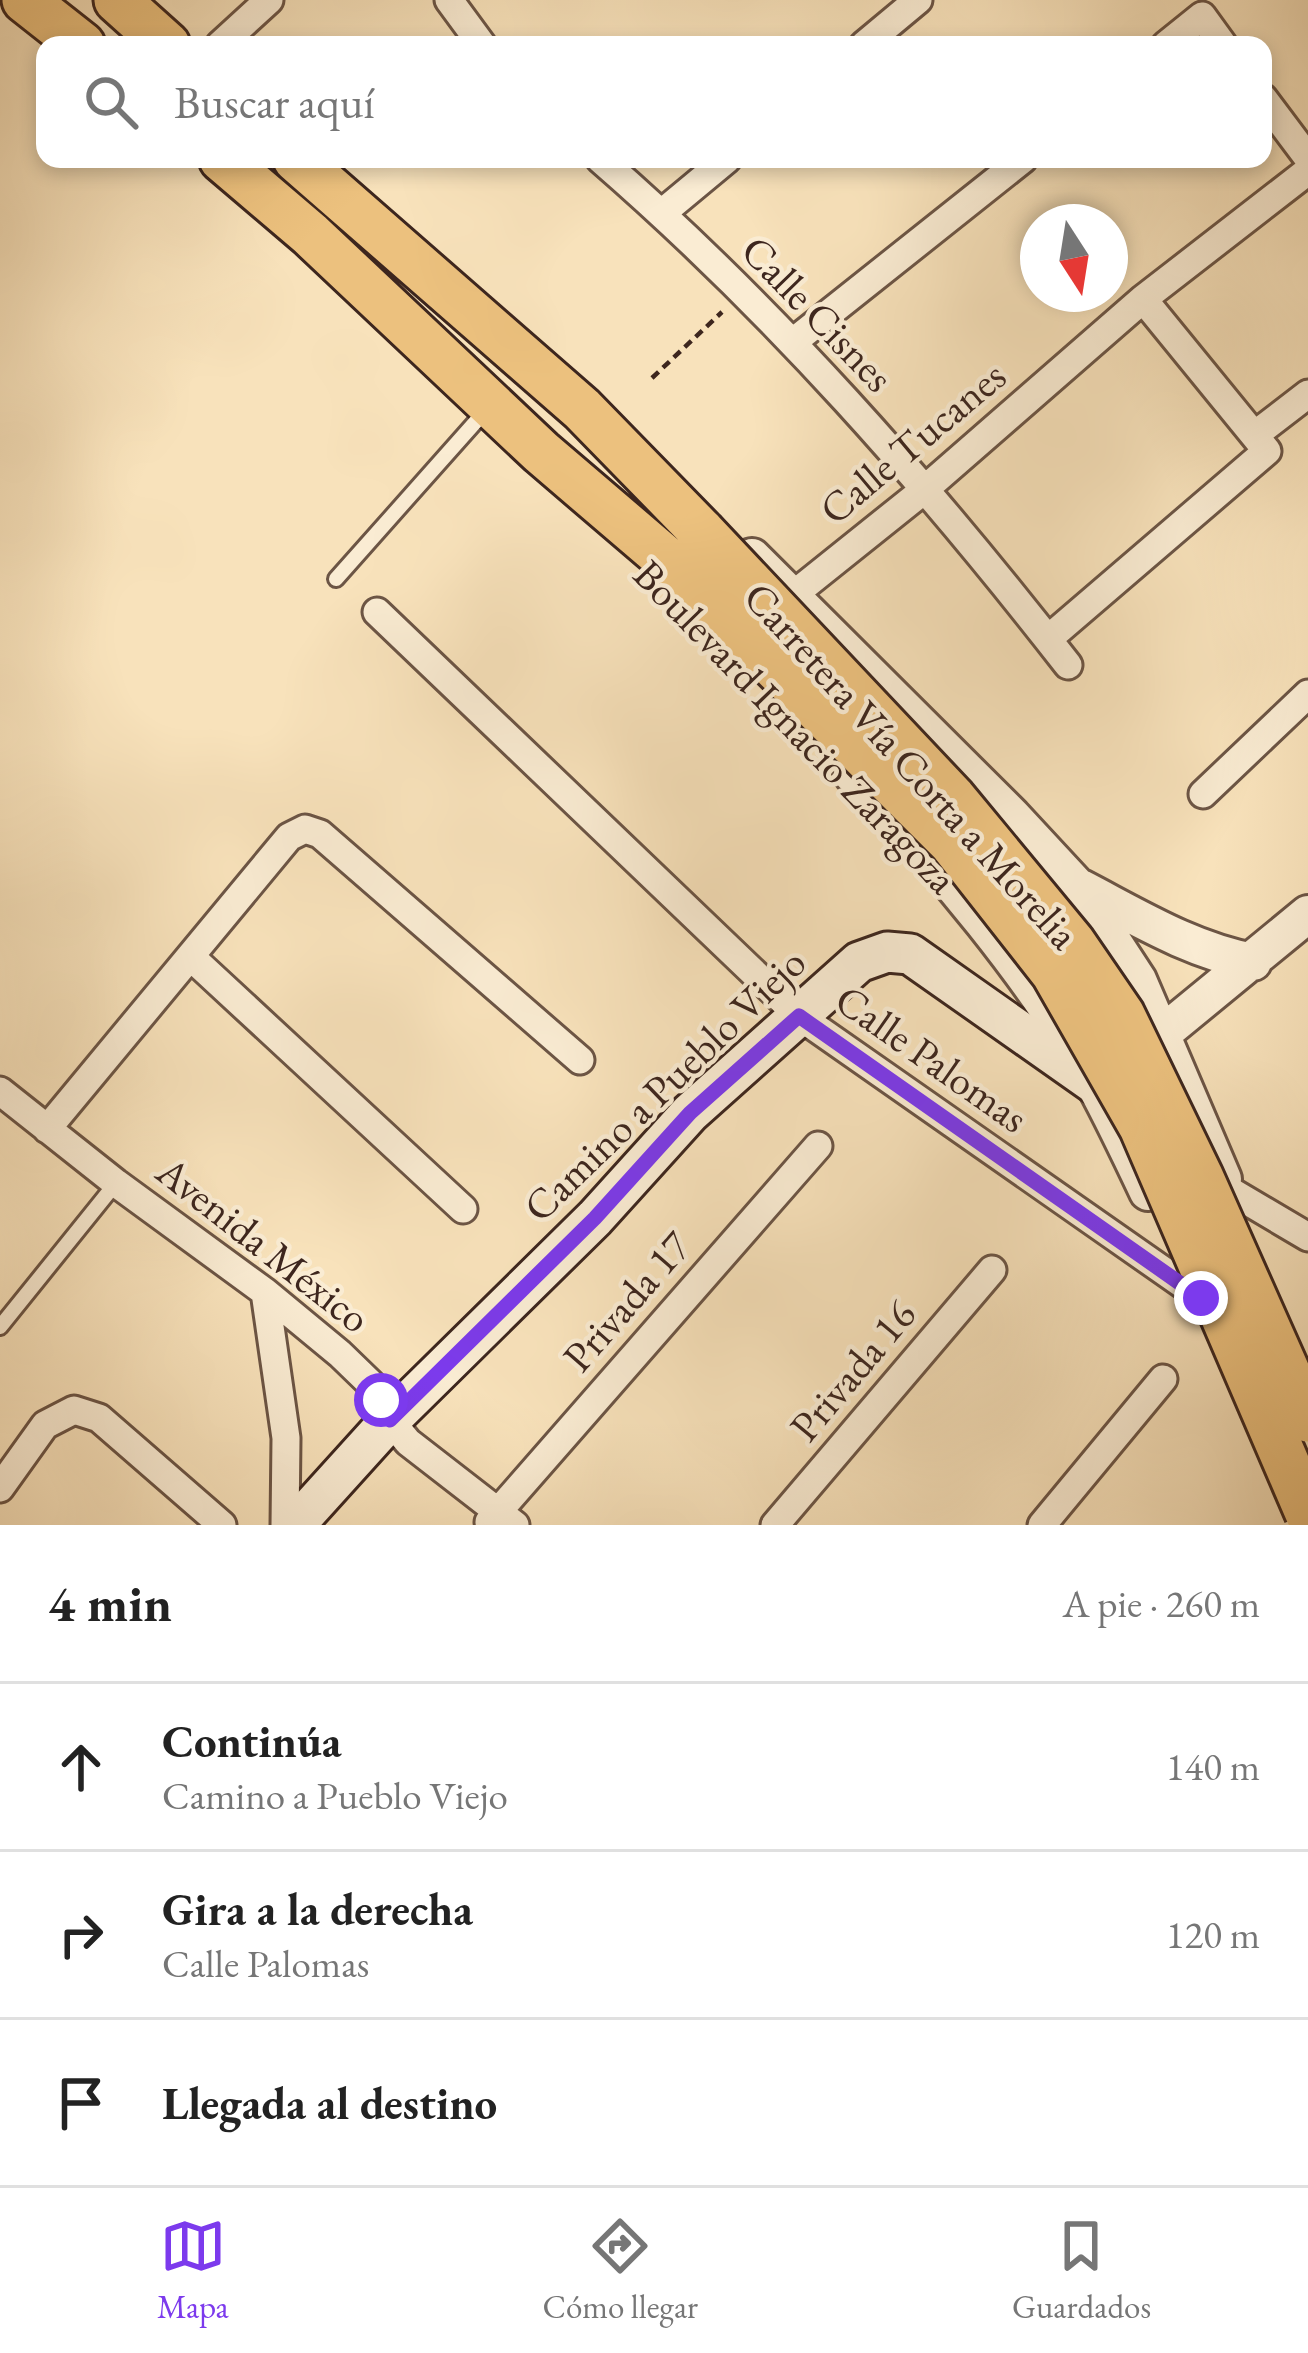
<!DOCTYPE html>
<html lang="es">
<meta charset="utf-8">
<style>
:root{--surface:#fff;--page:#f2f2f2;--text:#222;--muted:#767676;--line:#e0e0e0;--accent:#7c3aed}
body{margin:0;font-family:"EB Garamond",serif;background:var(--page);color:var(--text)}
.compass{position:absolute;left:1020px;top:204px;width:108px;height:108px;border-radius:50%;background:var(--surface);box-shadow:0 6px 18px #0003;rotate:168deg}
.stop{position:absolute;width:36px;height:36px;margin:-27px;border:9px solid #7c3aed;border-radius:50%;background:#fff}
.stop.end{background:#7c3aed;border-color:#fff;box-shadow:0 3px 12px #0008}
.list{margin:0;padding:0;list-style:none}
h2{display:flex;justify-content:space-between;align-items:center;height:156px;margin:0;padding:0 48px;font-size:51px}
h2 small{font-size:39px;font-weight:400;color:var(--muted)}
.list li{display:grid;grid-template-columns:78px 1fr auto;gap:36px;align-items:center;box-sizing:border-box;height:168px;padding:0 48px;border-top:3px solid var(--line)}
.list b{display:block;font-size:45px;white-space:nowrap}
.list p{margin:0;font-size:39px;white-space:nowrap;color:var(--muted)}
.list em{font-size:39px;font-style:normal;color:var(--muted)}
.icon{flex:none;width:66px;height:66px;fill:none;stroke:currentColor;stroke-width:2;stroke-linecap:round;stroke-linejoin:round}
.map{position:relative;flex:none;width:1308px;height:1525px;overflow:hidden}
.search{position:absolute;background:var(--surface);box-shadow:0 6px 18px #0003;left:36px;right:36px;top:36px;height:132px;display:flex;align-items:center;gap:30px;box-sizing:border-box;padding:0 42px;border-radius:24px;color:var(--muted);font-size:45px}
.sheet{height:660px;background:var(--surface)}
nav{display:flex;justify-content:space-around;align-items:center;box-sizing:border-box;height:168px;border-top:3px solid var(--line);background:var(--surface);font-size:33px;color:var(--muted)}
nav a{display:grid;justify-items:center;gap:6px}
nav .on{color:var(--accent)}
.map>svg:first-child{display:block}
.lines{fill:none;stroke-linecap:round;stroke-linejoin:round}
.service-casing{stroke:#6c5545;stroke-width:20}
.minor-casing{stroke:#6c5545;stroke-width:33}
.tertiary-casing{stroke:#6c5545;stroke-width:42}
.secondary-casing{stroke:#3d261e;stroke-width:45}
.primary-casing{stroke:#3d261e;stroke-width:51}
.path{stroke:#3d261e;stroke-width:4.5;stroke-dasharray:9 6;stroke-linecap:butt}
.service{stroke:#faecd3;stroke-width:14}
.minor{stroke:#faecd3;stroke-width:27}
.tertiary{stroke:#faecd3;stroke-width:36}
.secondary{stroke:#faecd3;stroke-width:39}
.primary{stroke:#ecc17e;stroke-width:45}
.primary-bridge-casing{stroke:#3d261e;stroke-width:51;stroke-linecap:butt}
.primary-bridge{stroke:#ecc17e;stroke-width:45}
.route{stroke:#7c3aed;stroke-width:15}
.labels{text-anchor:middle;stroke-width:9;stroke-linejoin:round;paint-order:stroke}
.street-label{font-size:42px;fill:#3d261e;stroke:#faecd3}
</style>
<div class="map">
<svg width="1308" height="1525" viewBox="0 0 1308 1525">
<rect width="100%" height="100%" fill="#f8e2bb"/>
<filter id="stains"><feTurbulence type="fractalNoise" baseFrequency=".00167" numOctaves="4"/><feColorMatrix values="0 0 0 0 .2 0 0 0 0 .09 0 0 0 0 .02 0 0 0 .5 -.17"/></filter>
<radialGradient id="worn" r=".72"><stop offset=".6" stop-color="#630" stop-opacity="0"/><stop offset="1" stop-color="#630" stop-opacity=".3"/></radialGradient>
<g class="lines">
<defs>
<path id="service" d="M336 579 487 409
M0 1327 116 1183"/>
<path id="minor" d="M449 0 482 45
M220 45 269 0
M864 45 918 0
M1166 45 1202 16 1223 45
M1263 98 1308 158
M600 159C774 310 927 484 1068 665
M662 213 727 159
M793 342 1023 159
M1256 434 1308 394
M793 595 924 490 1143 299 1308 171
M377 612 799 1016 1201 1297
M1048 639 1267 451 1143 299
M1203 794 1308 694
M191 957 463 1209
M0 1091 116 1183 265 1292 340 1354 371 1384 390 1420 408 1442 515 1525
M47 1129 289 837 305 829 320 834 580 1060
M1227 1189 1308 1237
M265 1292 286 1438 285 1525
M0 1488 45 1425 74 1410 99 1418 222 1525
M489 1522 818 1146
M775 1525 992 1270
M1042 1525 1163 1379"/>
<path id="tertiary" d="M752 557 1012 816 1076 885 1138 980 1223 1179
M852 774C937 861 1036 979 1095 1085 1114 1120 1131 1156 1148 1192
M1081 888C1137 917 1190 950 1253 962
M1146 1047 1308 914"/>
<path id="secondary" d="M295 1525 390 1420 595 1218 690 1113 859 962 887 952 910 954 1095 1084"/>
<path id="primary" d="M25 0 82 45
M117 0 167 45
M222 159 310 234 541 452 673 565
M296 159 582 409 702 532"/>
</defs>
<use href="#service" class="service-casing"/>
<use href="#minor" class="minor-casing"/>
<use href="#tertiary" class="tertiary-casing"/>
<use href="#secondary" class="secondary-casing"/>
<use href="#primary" class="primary-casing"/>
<path class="path" d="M652 378 722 312"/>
<use href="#service" class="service"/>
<use href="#minor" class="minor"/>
<use href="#tertiary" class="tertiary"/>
<use href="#secondary" class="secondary"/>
<use href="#primary" class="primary"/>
<defs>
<path id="primary-bridge" d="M702 532 953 798 1072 942 1122 1015 1200 1176 1308 1419
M673 565 952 843 1054 973 1142 1127 1308 1513"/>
</defs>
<use href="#primary-bridge" class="primary-bridge-casing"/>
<use href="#primary-bridge" class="primary-bridge"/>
</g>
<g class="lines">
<path class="route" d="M381 1400 390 1420 595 1218 690 1113 799 1016 1201 1298"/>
</g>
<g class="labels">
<g class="street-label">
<text transform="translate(818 313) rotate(46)" y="15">Calle Cisnes</text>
<text transform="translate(912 442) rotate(-40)" y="15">Calle Tucanes</text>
<text transform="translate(796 726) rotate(46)" y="15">Boulevard Ignacio Zaragoza</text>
<text transform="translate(912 765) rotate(48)" y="15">Carretera Vía Corta a Morelia</text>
<text transform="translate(932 1058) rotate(35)" y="15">Calle Palomas</text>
<text transform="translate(664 1084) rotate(-44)" y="15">Camino a Pueblo Viejo</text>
<text transform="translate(264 1244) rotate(38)" y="15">Avenida México</text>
<text transform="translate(626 1301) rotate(-49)" y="15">Privada 17</text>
<text transform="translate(852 1370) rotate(-50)" y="15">Privada 16</text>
</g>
</g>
<rect width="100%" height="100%" filter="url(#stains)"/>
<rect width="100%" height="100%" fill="url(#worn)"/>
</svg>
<svg class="compass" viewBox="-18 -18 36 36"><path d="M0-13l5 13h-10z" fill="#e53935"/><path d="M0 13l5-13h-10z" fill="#767676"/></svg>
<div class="stop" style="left:381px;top:1400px"></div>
<div class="stop end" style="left:1201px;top:1298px"></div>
<div class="search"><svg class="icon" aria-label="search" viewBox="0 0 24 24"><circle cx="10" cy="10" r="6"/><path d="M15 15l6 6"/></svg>Buscar aquí</div>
</div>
<section class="sheet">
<h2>4 min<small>A pie · 260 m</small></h2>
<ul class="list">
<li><svg class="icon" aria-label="ahead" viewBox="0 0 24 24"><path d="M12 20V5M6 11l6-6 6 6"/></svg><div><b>Continúa</b><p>Camino a Pueblo Viejo</p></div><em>140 m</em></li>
<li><svg class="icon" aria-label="right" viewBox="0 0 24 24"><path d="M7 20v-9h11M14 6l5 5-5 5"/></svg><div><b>Gira a la derecha</b><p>Calle Palomas</p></div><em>120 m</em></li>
<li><svg class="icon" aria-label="arrive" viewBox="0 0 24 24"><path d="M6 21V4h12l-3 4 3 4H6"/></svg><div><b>Llegada al destino</b></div></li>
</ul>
</section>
<nav>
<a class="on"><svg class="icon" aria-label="map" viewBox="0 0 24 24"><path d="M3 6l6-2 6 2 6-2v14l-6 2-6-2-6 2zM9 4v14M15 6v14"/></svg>Mapa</a>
<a><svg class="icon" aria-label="directions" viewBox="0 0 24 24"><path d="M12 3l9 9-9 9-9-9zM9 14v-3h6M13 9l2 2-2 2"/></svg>Cómo llegar</a>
<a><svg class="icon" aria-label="saved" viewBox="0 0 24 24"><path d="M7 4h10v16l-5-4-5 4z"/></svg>Guardados</a>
</nav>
